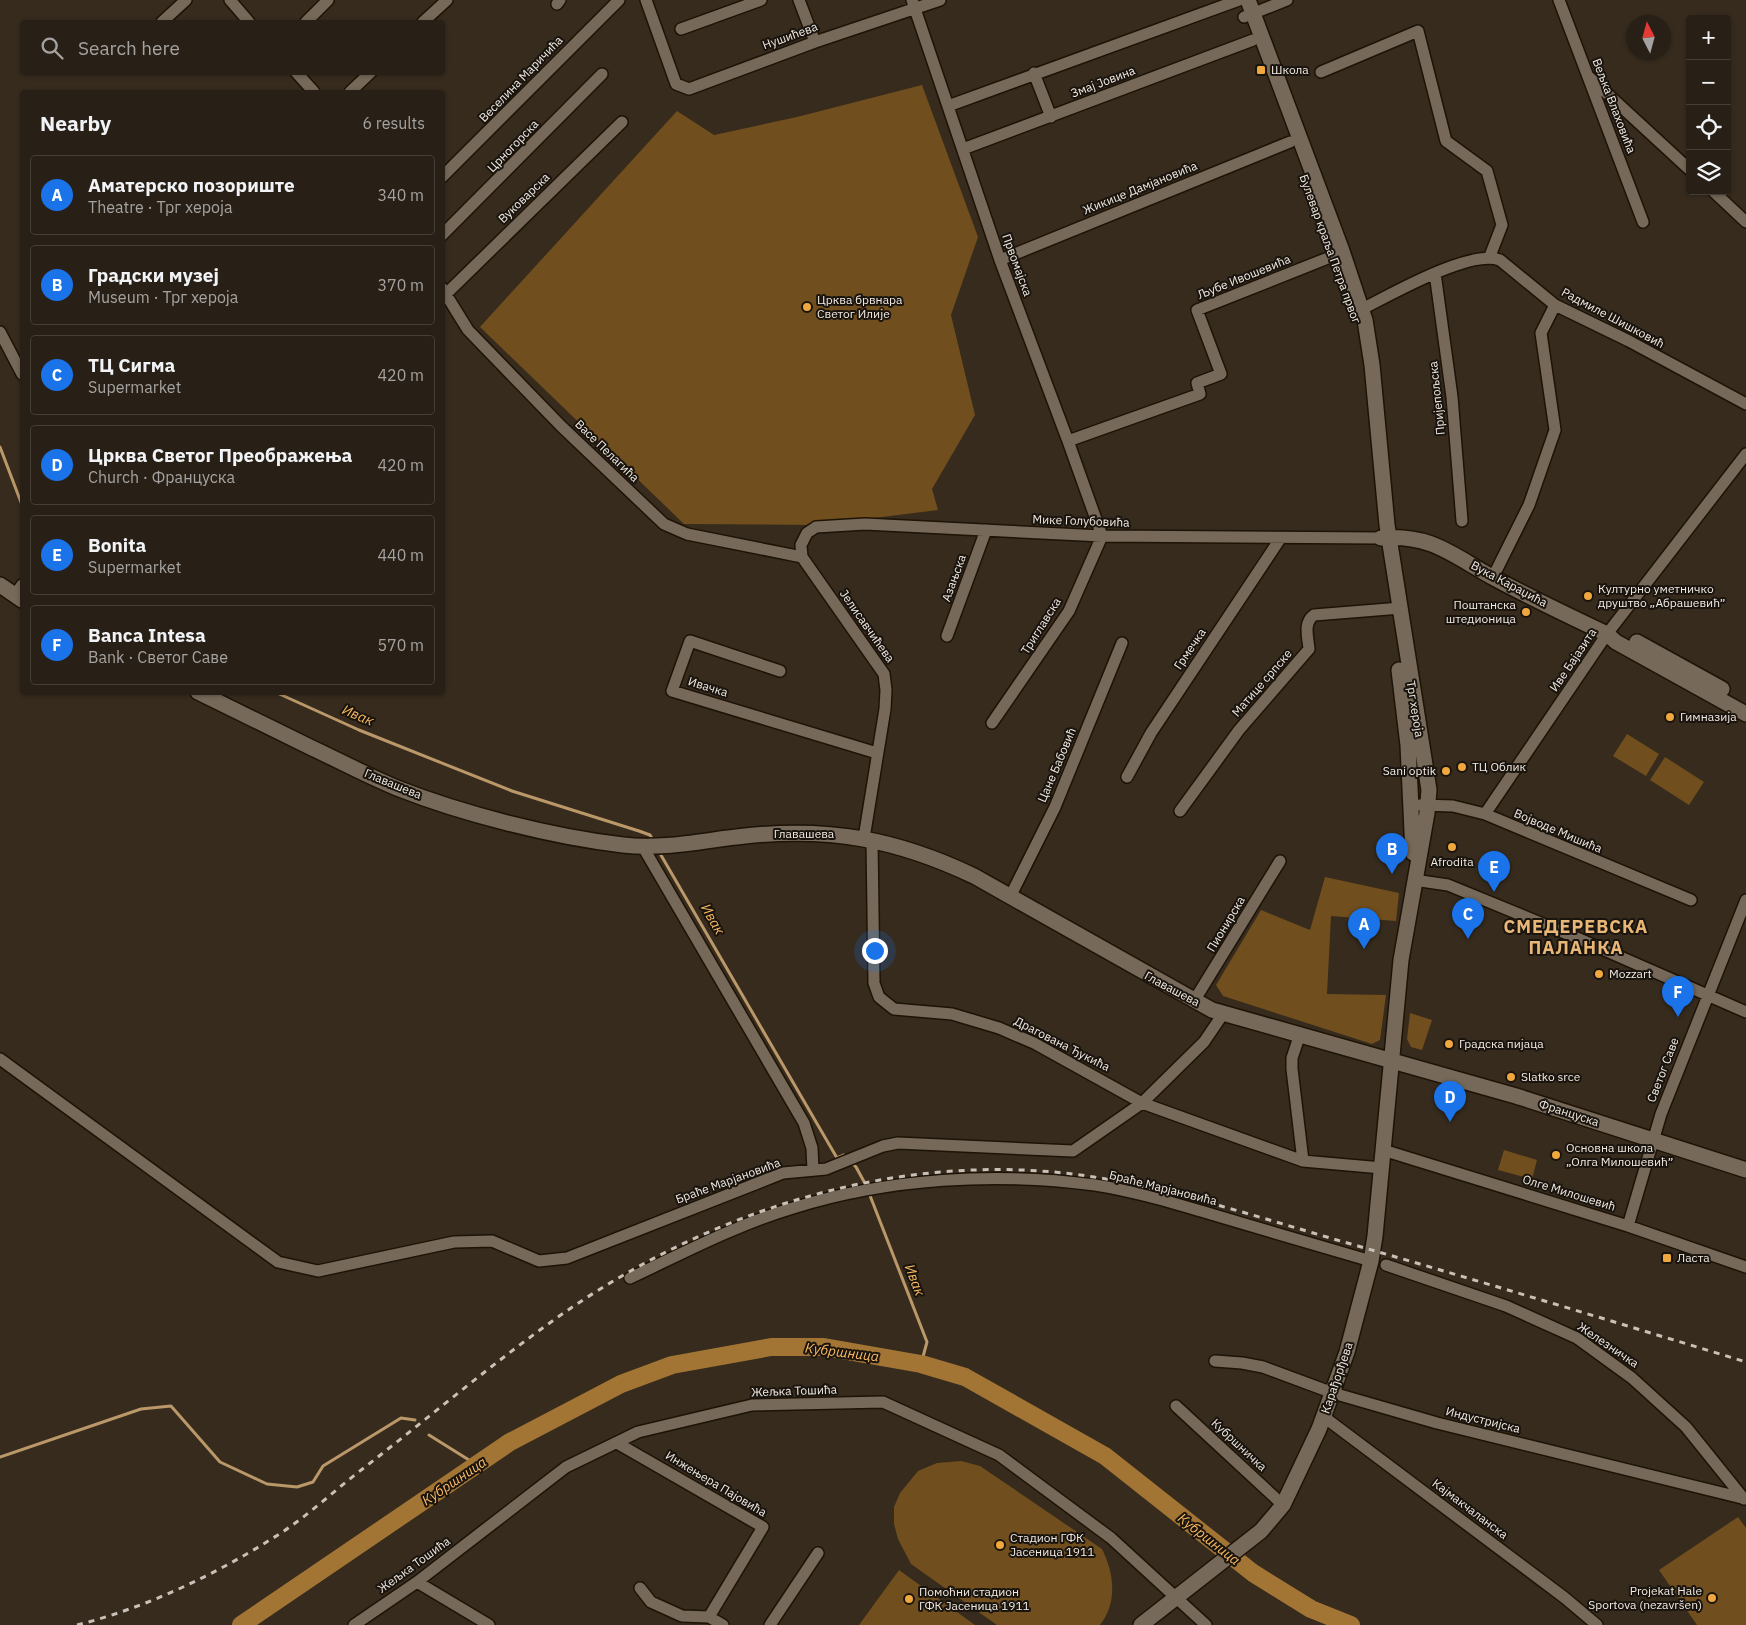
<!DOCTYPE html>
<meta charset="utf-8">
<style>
:root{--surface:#282016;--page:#342d23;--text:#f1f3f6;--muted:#a5a3a1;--line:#443e35;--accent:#1a73e8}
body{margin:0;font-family:"IBM Plex Sans",sans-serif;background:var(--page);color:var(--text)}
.controls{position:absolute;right:15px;top:15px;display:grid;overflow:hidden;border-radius:5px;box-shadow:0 1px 4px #0004}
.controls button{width:45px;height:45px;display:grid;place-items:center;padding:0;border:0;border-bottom:1px solid var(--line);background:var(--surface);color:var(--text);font:25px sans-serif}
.compass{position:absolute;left:1626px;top:15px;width:45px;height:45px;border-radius:50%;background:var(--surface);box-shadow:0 1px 4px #0004;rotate:354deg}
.you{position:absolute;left:874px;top:950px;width:18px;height:18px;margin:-12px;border:4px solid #fff;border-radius:50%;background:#1a73e8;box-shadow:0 0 0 8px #1a73e833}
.badge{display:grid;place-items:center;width:32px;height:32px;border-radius:50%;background:var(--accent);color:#fff;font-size:16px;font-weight:700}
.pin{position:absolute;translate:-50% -41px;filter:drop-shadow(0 1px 2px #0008)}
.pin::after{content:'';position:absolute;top:26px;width:18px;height:15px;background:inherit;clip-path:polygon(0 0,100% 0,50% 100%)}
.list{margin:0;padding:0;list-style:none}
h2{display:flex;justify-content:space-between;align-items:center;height:65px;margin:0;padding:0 20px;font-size:21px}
h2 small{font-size:16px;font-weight:400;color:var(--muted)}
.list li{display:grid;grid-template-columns:32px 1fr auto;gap:15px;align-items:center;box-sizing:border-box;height:80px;margin:0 10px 10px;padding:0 10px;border:1px solid var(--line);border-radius:5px}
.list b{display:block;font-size:19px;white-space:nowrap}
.list p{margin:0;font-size:16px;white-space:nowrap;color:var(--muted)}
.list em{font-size:16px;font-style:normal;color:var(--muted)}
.icon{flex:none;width:28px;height:28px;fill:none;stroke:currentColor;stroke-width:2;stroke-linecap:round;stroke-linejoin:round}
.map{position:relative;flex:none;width:1746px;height:1625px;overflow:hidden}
.search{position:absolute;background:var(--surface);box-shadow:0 1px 4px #0004;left:20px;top:20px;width:425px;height:55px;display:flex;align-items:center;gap:12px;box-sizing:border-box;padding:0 18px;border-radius:5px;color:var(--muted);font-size:19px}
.panel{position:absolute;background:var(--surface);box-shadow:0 1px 4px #0004;left:20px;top:90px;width:425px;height:605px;border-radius:5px}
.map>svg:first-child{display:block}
.green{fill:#714e1d}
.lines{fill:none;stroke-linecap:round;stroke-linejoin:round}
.stream{stroke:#bb9869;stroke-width:3}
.river{stroke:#a37535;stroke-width:18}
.street-casing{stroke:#1d1306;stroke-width:14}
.secondary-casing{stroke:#1d1306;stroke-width:18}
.street{stroke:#766959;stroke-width:11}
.secondary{stroke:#766959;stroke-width:15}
.rail{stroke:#c9c0b7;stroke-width:3;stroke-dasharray:6 6;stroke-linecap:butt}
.poi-dot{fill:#efa73e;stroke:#19140e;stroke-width:2}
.labels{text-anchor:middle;stroke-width:4;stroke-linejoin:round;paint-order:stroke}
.street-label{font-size:12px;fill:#f2eae2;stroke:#19140e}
.poi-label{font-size:12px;fill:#f2eae2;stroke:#19140e;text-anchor:start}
.water-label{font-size:14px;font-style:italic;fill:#fdbb63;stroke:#19140e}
.district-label{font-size:18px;font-weight:bold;letter-spacing:1px;fill:#e8b676;stroke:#19140e}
</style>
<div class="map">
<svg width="1746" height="1625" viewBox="0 0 1746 1625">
<rect width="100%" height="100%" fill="#362b1d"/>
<path class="green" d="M922 85 978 237 951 315 975 415 932 489 938 510 818 525 684 524 480 327 677 111 714 135 797 117Z
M1627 734 1659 754 1646 776 1613 756Z
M1665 757 1704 782 1689 805 1650 780Z
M1325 877 1399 893 1396 921 1331 916 1327 994 1386 995 1380 1040 1372 1044 1223 996 1216 985 1261 910 1310 930Z
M1410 1013 1432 1020 1422 1050 1411 1047 1407 1039Z
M1504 1150 1537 1160 1532 1179 1498 1170Z
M961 1461 980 1466 1102 1549C1114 1573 1118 1602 1100 1625H997L911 1564 898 1539 894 1524V1507L900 1493 918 1471 937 1463Z
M1738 1517 1746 1528V1625H1697L1659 1570Z
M899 1570 975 1625H859Z"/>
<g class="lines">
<path class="stream" d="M0 447 22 505
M275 692 359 730 512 791 639 831 650 835 654 842
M658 850 837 1158 844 1155 856 1167 867 1187
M869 1193 927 1342 921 1364
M429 1435 477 1465
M0 1457 141 1409 171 1406 220 1462 267 1484 297 1487 313 1482 323 1466 401 1418 415 1420"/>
<path class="river" d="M241 1625 510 1442 621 1384 672 1365 771 1347H824L921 1364 965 1377 1105 1456 1253 1573 1311 1609 1351 1625"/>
<defs>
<path id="street" d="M230 0 249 22
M646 0 676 84 689 89 815 42 940 0
M799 0 815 42
M912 0 1000 260 1068 441 1102 536 1069 611 992 723
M1559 0 1643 222
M557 4 560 0
M1244 17 1287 0
M162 22 186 0
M306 22 328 0
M423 22 447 0
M681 29 761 0
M296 72 314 92
M1321 72 1418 31 1446 141 1487 171 1502 225 1490 256
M1034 73 1051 117
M1588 76 1690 170
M350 92 371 72
M948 106 1239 0
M963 149 1253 40
M442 177 619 0
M1713 191 1746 222
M442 235 602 74
M1000 260 1290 142
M1435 273 1452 397 1462 521
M442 288 468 330 561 426 664 524 687 534 802 557
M446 294 622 122
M1362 309C1392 294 1470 249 1500 260L1555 305 1629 341 1746 404
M0 332 22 374
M1068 441 1200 394 1197 383 1221 374 1197 310 1333 256
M802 557 801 545 807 533 816 527 865 524 1102 536 1381 538
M802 557 884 674 886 690 885 709 864 838
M1493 577 1529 505 1555 430 1541 333 1555 305
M15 595 22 585
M947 636 986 530
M780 671 690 641 672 691 877 753
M1127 777 1151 733 1280 539
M1420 805 1453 806 1485 814 1691 900
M1180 811 1239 730 1309 649C1308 637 1303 623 1314 615L1401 608
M1485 814 1607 634 1746 454
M872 840 874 983 879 997 894 1009 952 1014 999 1028 1034 1043 1142 1103 1303 1161 1382 1168
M643 847 804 1123 812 1148 813 1170
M1414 880 1448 885 1577 938 1746 1012
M1011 895 1055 807 1122 643
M1194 1001 1280 861
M1300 1034 1292 1058V1069L1303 1161
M0 1059 278 1262 318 1271 454 1242 492 1241 539 1261 567 1258 783 1173 826 1169 883 1146 898 1143 1073 1151 1142 1103 1204 1042 1223 1014
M1383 1150 1628 1226 1746 1267
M1628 1226 1661 1114 1746 900
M1386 1265 1506 1306 1577 1338 1632 1378 1686 1427 1744 1499
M630 1278C683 1253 736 1225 793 1208 889 1178 995 1172 1095 1185 1134 1191 1173 1203 1211 1214 1264 1230 1317 1245 1371 1261
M1215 1361 1242 1363 1263 1367 1333 1393 1437 1423 1746 1499
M1176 1406 1283 1505
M1324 1417 1565 1598 1597 1625
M617 1443 763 1527 709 1617
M417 1582 489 1625
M640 1588 651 1602 682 1616 709 1617 723 1625
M354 1625 417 1582 566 1467 638 1432 752 1405 883 1402 999 1455 1111 1538 1206 1625
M770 1625 818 1553"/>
<path id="secondary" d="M1381 538C1432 534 1452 555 1494 578 1531 598 1569 616 1607 634L1616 642 1746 714
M0 585 22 600
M1637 642 1722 689
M1399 670 1408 745 1413 853
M198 692C236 711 274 729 312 748 340 761 368 776 397 788 463 814 553 837 623 845 663 850 705 840 745 836 830 827 896 839 974 876L1212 1010 1516 1096 1746 1170
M1141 1625 1261 1531 1283 1505 1319 1429 1347 1352 1371 1261 1375 1236 1401 960 1427 813 1429 790 1387 525 1372 365 1365 320 1342 251 1248 0"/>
</defs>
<use href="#street" class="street-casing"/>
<use href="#secondary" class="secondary-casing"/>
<use href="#street" class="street"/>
<use href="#secondary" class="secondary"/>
<path class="rail" d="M77 1625C149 1607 221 1572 284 1531 309 1514 332 1493 356 1474 421 1424 484 1370 551 1322 706 1210 903 1147 1094 1177 1181 1191 1267 1220 1351 1244 1483 1282 1615 1322 1746 1362"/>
</g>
<g class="poi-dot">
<rect x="1256" y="65" width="10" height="10" rx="2.5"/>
<circle cx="807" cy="307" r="5"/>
<circle cx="1588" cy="596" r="5"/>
<circle cx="1526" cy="612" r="5"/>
<circle cx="1670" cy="717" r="5"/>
<circle cx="1462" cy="767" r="5"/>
<circle cx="1446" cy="771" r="5"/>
<circle cx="1452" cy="847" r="5"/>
<circle cx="1599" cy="974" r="5"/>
<circle cx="1449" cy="1044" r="5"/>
<circle cx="1511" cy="1077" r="5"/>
<circle cx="1556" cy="1155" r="5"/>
<rect x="1662" y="1253" width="10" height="10" rx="2.5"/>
<circle cx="1000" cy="1545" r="5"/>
<circle cx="1712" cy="1598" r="5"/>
<circle cx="909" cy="1599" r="5"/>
</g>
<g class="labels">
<g class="street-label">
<text transform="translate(790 36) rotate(-20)" y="4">Нушићева</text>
<text transform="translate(521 79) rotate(-46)" y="4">Веселина Маричића</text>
<text transform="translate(1103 82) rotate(-21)" y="4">Змај Јовина</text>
<text transform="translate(1614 106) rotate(69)" y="4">Вељка Влаховића</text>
<text transform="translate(513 146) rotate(-46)" y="4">Црногорска</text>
<text transform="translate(1140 188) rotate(-22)" y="4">Жикице Дамјановића</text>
<text transform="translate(524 198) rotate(-44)" y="4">Вуковарска</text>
<text transform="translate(1330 249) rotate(70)" y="4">Булевар краља Петра првог</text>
<text transform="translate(1017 265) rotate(70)" y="4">Првомајска</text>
<text transform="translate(1244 277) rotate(-22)" y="4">Љубе Ивошевића</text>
<text transform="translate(1613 318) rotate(28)" y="4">Радмиле Шишковић</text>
<text transform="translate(1437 398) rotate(-96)" y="4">Пријепољска</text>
<text transform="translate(607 451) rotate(44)" y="4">Васе Пелагића</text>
<text transform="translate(1081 521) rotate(2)" y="4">Мике Голубовића</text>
<text transform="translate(954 578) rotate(-70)" y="4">Азањска</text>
<text transform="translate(1509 584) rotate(28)" y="4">Вука Караџића</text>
<text transform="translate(867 626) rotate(55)" y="4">Јелисавчићева</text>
<text transform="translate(1041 626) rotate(-58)" y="4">Триглавска</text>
<text transform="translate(1190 649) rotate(-56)" y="4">Грмечка</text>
<text transform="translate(1573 660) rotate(-56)" y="4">Иве Бајазита</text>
<text transform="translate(1262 683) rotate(-49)" y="4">Матице српске</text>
<text transform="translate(708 687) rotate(17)" y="4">Ивачка</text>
<text transform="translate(1415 709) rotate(81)" y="4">Трг хероја</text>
<text transform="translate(1057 765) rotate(-67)" y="4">Цане Бабовић</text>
<text transform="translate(393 784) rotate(22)" y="4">Главашева</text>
<text transform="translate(1558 831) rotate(23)" y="4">Војводе Мишића</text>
<text x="804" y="838">Главашева</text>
<text transform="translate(1226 924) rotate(-59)" y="4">Пионирска</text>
<text transform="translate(1172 989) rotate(28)" y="4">Главашева</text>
<text transform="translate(1062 1044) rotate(27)" y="4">Драгована Ђукића</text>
<text transform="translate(1663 1070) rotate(-69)" y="4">Светог Саве</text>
<text transform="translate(1569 1113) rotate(18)" y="4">Француска</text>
<text transform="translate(728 1181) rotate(-20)" y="4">Браће Марјановића</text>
<text transform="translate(1163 1188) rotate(14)" y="4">Браће Марјановића</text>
<text transform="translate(1569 1193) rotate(17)" y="4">Олге Милошевић</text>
<text transform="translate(1608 1345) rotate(34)" y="4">Железничка</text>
<text transform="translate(1337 1378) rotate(-71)" y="4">Карађорђева</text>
<text transform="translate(794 1391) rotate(-2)" y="4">Жељка Тошића</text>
<text transform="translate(1483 1420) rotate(14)" y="4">Индустријска</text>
<text transform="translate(1239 1445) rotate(43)" y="4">Кубршничка</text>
<text transform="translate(716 1484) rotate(31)" y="4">Инжењера Пајовића</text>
<text transform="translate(1470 1509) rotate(37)" y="4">Кајмакчаланска</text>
<text transform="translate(414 1565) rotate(-36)" y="4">Жељка Тошића</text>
</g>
<g class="poi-label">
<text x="1271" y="74">Школа</text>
<text x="817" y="304">Црква брвнара<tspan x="817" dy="14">Светог Илије</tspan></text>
<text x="1598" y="593">Културно уметничко<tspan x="1598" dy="14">друштво „Абрашевић”</tspan></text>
<text x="1516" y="609" text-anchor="end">Поштанска<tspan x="1516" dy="14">штедионица</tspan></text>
<text x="1680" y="721">Гимназија</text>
<text x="1472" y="771">ТЦ Облик</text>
<text x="1436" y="775" text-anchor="end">Sani optik</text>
<text x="1452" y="866" text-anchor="middle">Afrodita</text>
<text x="1609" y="978">Mozzart</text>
<text x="1459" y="1048">Градска пијаца</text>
<text x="1521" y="1081">Slatko srce</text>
<text x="1566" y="1152">Основна школа<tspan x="1566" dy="14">„Олга Милошевић”</tspan></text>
<text x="1677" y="1262">Ласта</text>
<text x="1010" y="1542">Стадион ГФК<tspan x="1010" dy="14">Јасеница 1911</tspan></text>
<text x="1702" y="1595" text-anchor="end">Projekat Hale<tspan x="1702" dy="14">Sportova (nezavršen)</tspan></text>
<text x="919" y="1596">Помоћни стадион<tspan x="919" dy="14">ГФК Јасеница 1911</tspan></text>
</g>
<g class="water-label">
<text transform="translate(358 715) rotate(23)" y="5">Ивак</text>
<text transform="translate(713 919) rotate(60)" y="5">Ивак</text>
<text transform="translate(915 1280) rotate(69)" y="5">Ивак</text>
<text transform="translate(842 1352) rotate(7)" y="5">Кубршница</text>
<text transform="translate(454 1481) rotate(-34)" y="5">Кубршница</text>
<text transform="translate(1209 1539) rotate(38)" y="5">Кубршница</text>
</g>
<g class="district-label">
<text x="1576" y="933">СМЕДЕРЕВСКА<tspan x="1576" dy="21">ПАЛАНКА</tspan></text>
</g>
</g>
</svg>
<div class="controls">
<button>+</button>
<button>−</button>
<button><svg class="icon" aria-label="locate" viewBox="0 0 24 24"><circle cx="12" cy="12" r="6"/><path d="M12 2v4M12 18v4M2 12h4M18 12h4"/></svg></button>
<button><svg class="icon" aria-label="layers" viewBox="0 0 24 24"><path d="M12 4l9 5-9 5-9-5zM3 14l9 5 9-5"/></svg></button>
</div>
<svg class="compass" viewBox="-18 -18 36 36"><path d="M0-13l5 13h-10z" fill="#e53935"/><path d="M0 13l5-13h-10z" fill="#a5a3a1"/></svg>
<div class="you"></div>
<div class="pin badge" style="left:1364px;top:949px">A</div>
<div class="pin badge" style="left:1392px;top:874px">B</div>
<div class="pin badge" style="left:1468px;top:939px">C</div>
<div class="pin badge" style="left:1450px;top:1122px">D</div>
<div class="pin badge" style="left:1494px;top:892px">E</div>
<div class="pin badge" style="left:1678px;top:1017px">F</div>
<div class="search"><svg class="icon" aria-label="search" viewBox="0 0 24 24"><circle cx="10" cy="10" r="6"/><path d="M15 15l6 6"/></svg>Search here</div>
<section class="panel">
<h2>Nearby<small>6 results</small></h2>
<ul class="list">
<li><span class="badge">A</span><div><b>Аматерско позориште</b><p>Theatre · Трг хероја</p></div><em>340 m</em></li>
<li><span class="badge">B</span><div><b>Градски музеј</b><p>Museum · Трг хероја</p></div><em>370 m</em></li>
<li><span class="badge">C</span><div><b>ТЦ Сигма</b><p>Supermarket</p></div><em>420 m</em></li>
<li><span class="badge">D</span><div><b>Црква Светог Преображења</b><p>Church · Француска</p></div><em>420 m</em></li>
<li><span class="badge">E</span><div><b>Bonita</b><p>Supermarket</p></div><em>440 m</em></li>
<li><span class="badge">F</span><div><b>Banca Intesa</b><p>Bank · Светог Саве</p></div><em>570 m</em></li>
</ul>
</section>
</div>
